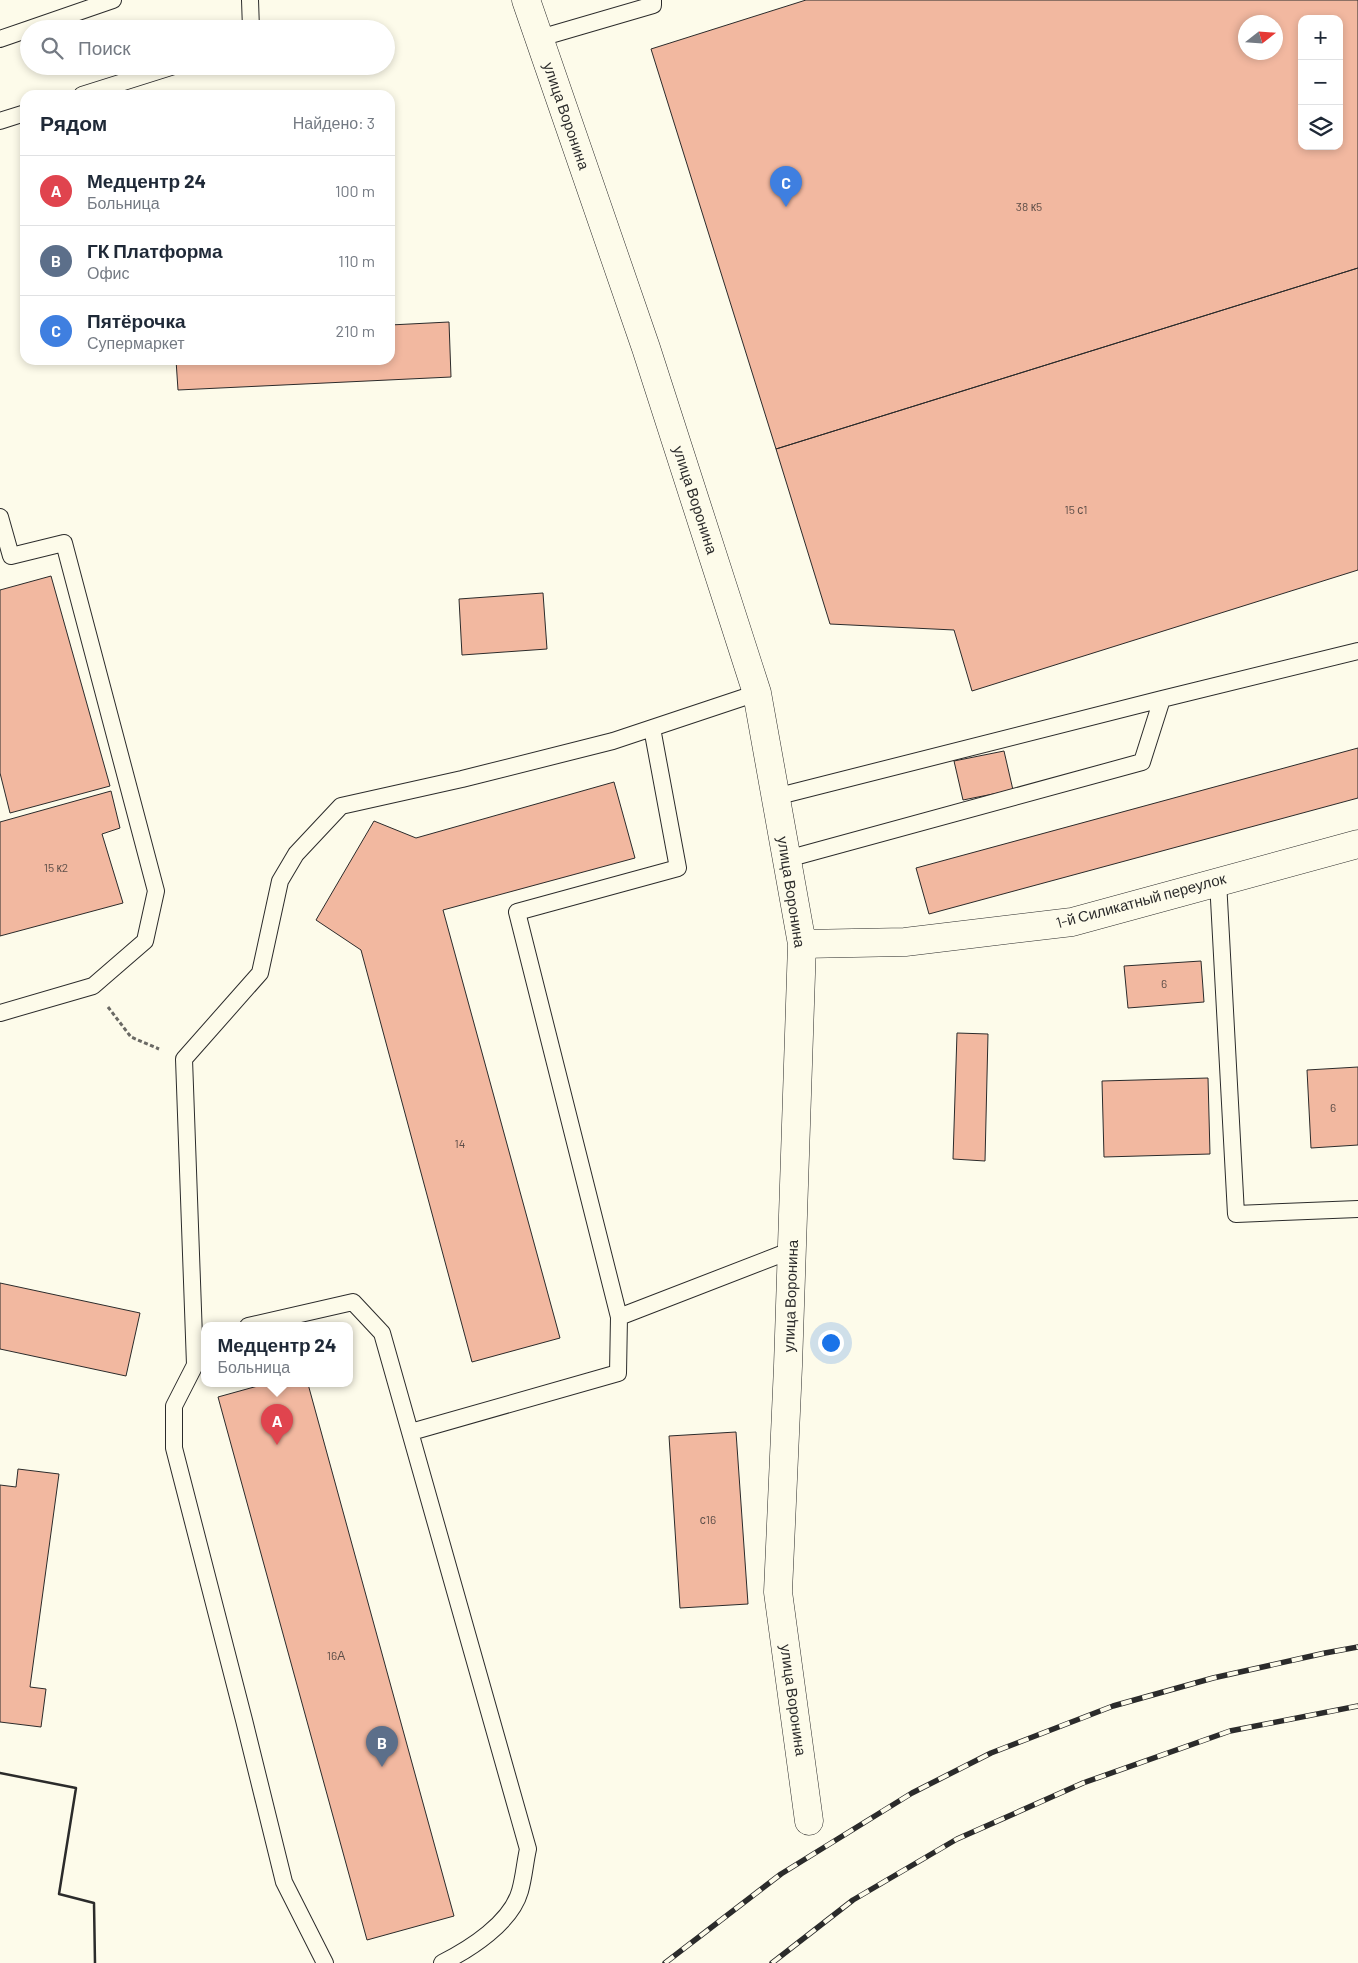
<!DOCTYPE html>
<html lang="ru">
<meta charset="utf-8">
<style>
:root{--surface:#fff;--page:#f2f2f3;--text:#1f2937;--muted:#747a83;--line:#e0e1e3;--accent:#111827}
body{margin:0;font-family:Barlow,sans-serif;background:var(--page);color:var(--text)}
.controls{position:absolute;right:15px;top:15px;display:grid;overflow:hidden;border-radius:10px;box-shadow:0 2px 8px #0003}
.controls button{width:45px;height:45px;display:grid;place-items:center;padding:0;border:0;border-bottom:1px solid var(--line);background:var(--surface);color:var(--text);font:25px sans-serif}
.compass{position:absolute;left:1238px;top:15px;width:45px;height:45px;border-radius:50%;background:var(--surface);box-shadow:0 2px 8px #0003;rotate:73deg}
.you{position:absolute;left:830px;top:1342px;width:18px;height:18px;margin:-12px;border:4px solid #fff;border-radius:50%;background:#1a73e8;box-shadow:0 0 0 8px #1a73e833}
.badge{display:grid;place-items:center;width:32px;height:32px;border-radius:50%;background:var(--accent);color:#fff;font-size:16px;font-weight:700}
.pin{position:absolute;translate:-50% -41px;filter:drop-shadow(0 1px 2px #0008)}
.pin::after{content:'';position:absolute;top:26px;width:18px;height:15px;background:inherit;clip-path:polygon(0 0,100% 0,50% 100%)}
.popup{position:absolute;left:201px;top:1322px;width:152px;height:65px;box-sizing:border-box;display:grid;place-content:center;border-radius:10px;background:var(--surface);filter:drop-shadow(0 1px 4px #0005);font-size:16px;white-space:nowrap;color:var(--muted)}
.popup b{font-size:19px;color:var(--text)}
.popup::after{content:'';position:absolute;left:50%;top:100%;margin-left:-10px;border:10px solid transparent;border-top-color:var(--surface)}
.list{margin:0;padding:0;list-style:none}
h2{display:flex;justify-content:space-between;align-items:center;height:65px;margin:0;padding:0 20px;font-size:21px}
h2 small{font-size:16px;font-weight:400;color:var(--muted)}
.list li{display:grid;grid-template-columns:32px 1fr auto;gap:15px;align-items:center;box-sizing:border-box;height:70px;padding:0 20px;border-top:1px solid var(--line)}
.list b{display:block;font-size:19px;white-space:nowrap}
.list p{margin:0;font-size:16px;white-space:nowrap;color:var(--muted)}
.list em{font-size:16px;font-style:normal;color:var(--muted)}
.icon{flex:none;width:28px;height:28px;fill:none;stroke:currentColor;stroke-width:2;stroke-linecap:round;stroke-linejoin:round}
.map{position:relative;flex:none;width:1358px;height:1963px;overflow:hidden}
.search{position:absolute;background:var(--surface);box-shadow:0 2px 8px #0003;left:20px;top:20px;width:375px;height:55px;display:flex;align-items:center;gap:12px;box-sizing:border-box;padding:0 18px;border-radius:28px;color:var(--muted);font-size:19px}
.panel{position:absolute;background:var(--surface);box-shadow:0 2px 8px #0003;left:20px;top:90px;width:375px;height:275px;border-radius:15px}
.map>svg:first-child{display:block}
.building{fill:#f2b8a0;stroke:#2b2b2b;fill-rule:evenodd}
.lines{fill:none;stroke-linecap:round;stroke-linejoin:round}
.service-casing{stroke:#2b2b2b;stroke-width:18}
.minor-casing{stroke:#2b2b2b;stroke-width:29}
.path{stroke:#6a6964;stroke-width:3;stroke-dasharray:4 2.5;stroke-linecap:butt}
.service{stroke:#fdfbea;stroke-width:16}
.minor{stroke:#fdfbea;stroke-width:28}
.rail-casing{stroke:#2b2b2b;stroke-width:5.5}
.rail{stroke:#fdfbea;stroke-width:4;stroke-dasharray:11;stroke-linecap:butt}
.wall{stroke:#2b2b2b;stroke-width:2.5}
.labels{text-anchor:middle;stroke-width:4;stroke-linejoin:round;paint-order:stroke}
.number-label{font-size:12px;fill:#5d4e48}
.street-label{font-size:15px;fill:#2b2b2b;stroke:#fdfbea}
</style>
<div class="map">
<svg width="1358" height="1963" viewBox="0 0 1358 1963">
<rect width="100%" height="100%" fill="#fdfbea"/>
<path class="building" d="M806 0H1358V268L776 449 651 49ZM1302 19H1339V146H1302ZM1246 22H1276V52H1246Z
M1358 268V570L972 691 954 630 830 624 776 449Z
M449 322 451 377 178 390 176 360H390V325Z
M51 576 110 786 10 813 0 773V590Z
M543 593 547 649 462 655 459 599Z
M1358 748V798L929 914 916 868Z
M1004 751 1013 790 963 800 954 761Z
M614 782 635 858 443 910 560 1338 472 1362 361 950 316 920 374 821 416 838Z
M111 791 120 828 102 834 123 903 0 936V822Z
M1201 961 1204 1002 1128 1008 1124 966Z
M957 1033 988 1034 985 1161 953 1159Z
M1358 1067V1145L1311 1148 1307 1070Z
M1208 1078 1210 1154 1104 1157 1102 1081Z
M0 1283 140 1313 126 1376 0 1349Z
M265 1384H308L454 1916 367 1940 218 1397Z
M736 1432 748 1604 680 1608 669 1436Z
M18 1469 59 1474 30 1687 46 1689 41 1727 0 1722V1485L16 1487Z"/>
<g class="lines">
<defs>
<path id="service" d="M250 0 251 29
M29 29 113 0
M540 38 653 5V0
M0 39 29 29
M82 95 174 66
M0 121 25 113
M0 517 11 556 64 543 156 891 145 941 93 986 0 1013
M775 797 1162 699
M787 859 1142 762 1162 699 1358 651
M1218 881 1236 1214 1358 1209
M619 1317 517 912 678 868 652 728
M248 1326 353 1302 382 1333 528 1849C525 1862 524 1877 520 1891 511 1923 470 1949 442 1963
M202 1357 195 1365 174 1406V1448L244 1720 284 1882 325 1963
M195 1365 184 1059 260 973 280 881 296 854 341 806 462 779 613 741 757 693
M411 1432 618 1373 619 1317 792 1250"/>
<path id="minor" d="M526 0 646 348 757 693 802 944 788 1366 778 1592 809 1821
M802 944 905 942 1072 922 1358 844"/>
</defs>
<use href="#service" class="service-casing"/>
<use href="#minor" class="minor-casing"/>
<path class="path" d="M108 1007 131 1037 159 1049"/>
<use href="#service" class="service"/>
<use href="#minor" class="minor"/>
<defs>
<path id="rail" d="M665 1963 781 1874 912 1793 991 1753 1113 1706 1213 1678 1325 1653 1358 1647
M772 1963 853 1900 957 1839 1083 1783 1230 1731 1358 1706"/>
</defs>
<use href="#rail" class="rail-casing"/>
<use href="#rail" class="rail"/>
<path class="wall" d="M0 1773 76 1788 59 1894 94 1903 95 1963"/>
</g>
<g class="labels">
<g class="number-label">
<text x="1029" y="211">38 к5</text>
<text x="1076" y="514">15 с1</text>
<text x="56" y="872">15 к2</text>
<text x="1164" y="988">6</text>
<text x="1333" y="1112">6</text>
<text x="460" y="1148">14</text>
<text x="708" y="1524">с16</text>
<text x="336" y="1660">16А</text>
</g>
<g class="street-label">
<text transform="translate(566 116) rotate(71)" y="5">улица Воронина</text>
<text transform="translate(695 500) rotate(72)" y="5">улица Воронина</text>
<text transform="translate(791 892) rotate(81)" y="5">улица Воронина</text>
<text transform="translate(1141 901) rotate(-15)" y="5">1-й Силикатный переулок</text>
<text transform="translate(791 1296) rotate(-88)" y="5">улица Воронина</text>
<text transform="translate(793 1700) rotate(82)" y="5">улица Воронина</text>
</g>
</g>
</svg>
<div class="controls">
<button>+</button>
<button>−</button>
<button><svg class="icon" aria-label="layers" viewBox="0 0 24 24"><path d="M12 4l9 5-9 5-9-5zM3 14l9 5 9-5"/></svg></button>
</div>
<svg class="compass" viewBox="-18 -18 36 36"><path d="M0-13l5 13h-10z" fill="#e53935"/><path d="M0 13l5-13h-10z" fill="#747a83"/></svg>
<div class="you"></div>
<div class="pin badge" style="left:277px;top:1445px;background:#e0444e">A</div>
<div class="popup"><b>Медцентр 24</b>Больница</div>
<div class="pin badge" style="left:382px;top:1767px;background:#5c6f8a">B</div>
<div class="pin badge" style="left:786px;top:207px;background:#3f7fe0">C</div>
<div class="search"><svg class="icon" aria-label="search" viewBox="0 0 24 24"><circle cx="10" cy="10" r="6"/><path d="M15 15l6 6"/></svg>Поиск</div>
<section class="panel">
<h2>Рядом<small>Найдено: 3</small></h2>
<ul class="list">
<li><span class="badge" style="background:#e0444e">A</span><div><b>Медцентр 24</b><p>Больница</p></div><em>100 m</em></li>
<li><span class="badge" style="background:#5c6f8a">B</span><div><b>ГК Платформа</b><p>Офис</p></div><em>110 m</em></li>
<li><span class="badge" style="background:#3f7fe0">C</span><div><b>Пятёрочка</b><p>Супермаркет</p></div><em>210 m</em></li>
</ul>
</section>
</div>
